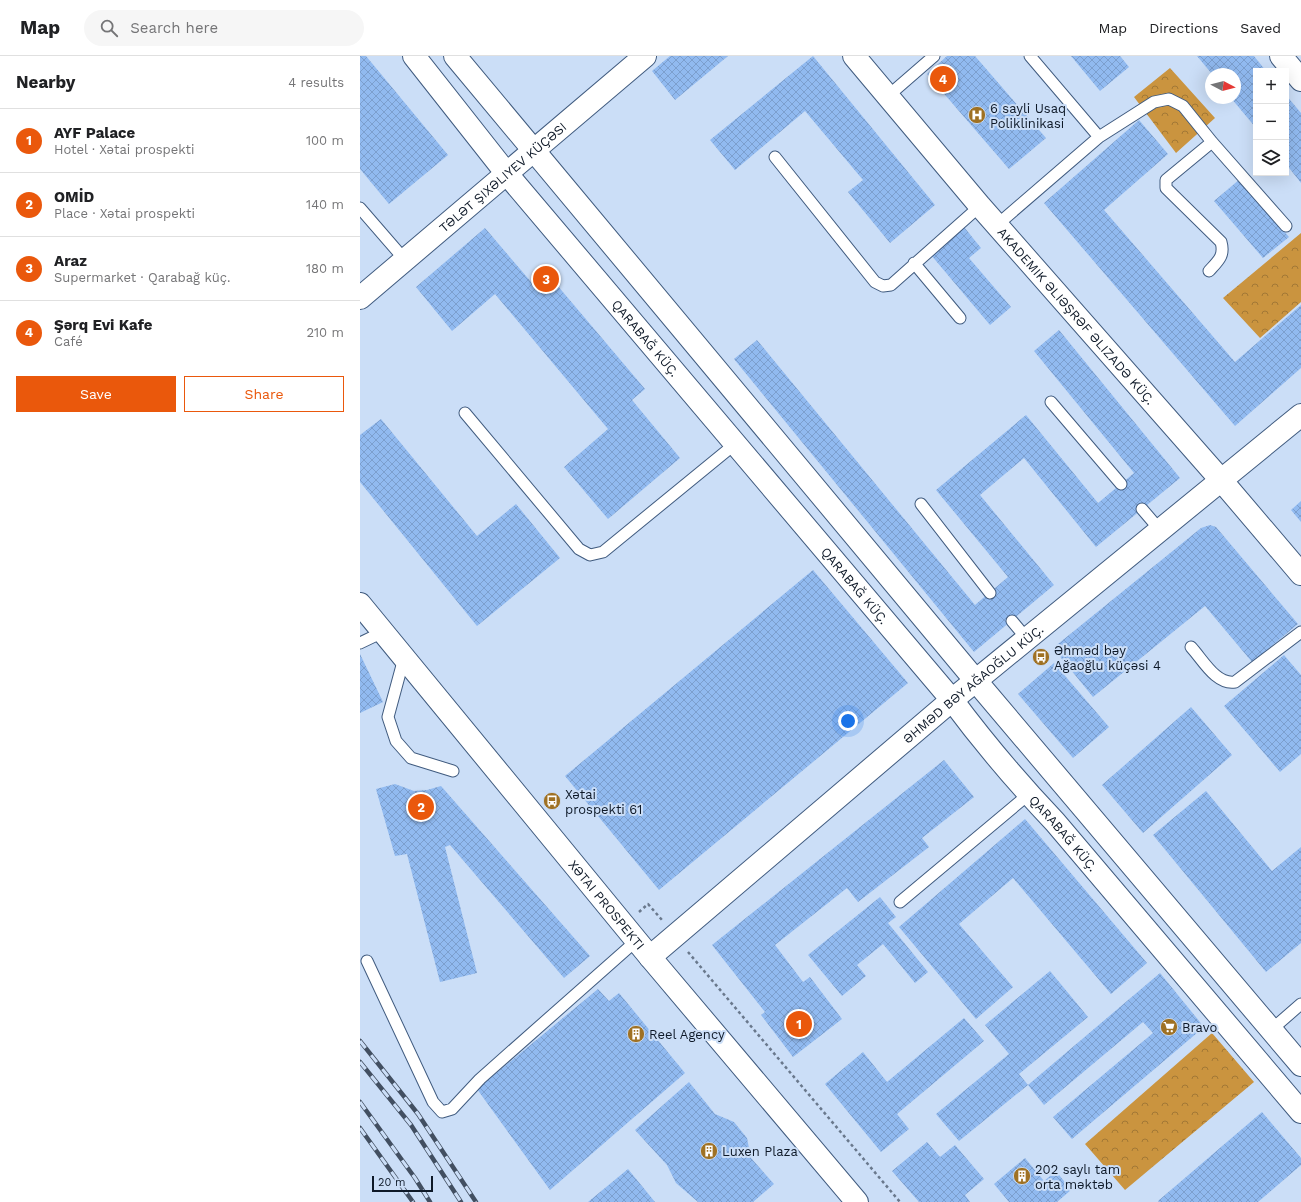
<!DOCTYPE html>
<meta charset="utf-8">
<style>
:root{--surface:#fff;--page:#f6f6f6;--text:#202124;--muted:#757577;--line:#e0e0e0;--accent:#ea580c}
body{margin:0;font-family:"Work Sans",sans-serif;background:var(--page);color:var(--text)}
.controls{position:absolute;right:12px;top:12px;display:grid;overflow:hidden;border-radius:0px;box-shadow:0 4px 16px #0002}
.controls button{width:36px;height:36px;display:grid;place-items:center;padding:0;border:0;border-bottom:1px solid var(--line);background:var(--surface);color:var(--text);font:20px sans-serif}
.compass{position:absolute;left:845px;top:12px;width:36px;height:36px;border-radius:50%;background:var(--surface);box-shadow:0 4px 16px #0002;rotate:97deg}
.scale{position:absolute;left:12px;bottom:10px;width:61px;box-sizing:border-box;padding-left:4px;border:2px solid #0e1928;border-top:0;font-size:11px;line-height:14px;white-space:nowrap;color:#0e1928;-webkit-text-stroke:3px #cbdef7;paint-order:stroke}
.you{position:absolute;left:488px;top:665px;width:14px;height:14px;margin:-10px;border:3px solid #fff;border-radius:50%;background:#1a73e8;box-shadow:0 0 0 6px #1a73e833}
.badge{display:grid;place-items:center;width:26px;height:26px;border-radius:50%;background:var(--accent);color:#fff;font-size:13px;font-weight:700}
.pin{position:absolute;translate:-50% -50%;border:2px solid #fff;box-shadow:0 1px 4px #0006}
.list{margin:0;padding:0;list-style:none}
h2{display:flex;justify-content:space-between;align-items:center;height:52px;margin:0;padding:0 16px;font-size:17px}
h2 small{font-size:13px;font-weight:400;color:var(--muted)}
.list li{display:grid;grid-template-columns:26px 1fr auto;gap:12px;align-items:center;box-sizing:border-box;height:64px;padding:0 16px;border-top:1px solid var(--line)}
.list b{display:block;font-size:15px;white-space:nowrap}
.list p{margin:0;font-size:13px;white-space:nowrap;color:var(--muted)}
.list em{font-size:13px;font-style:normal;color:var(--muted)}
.actions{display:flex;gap:8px;padding:12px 16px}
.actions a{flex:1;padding:9px 0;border:1px solid var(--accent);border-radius:0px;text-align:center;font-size:14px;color:var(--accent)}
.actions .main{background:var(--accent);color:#fff}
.icon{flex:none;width:22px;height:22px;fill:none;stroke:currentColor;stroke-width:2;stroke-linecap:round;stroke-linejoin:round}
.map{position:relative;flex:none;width:941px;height:1146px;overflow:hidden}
header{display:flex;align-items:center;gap:24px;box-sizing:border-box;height:56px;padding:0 20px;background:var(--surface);border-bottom:1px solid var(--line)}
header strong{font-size:19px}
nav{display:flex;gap:22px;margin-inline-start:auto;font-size:14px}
.search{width:280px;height:36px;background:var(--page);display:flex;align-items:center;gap:10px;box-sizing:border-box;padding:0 14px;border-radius:22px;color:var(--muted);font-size:15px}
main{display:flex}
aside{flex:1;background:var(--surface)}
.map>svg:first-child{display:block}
.forest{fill:url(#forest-crowns)}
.building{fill:url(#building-cross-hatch)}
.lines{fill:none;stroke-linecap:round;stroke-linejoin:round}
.service-casing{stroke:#405b7f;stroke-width:13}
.minor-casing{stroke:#405b7f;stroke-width:24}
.tertiary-casing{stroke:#405b7f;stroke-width:24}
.secondary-casing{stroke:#405b7f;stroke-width:24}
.path{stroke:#69788c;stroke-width:2.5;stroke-dasharray:3 3;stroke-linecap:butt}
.service{stroke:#fff;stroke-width:11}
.minor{stroke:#fff;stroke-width:22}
.tertiary{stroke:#fff;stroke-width:22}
.secondary{stroke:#fff;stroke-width:22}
.rail-casing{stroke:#424f61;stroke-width:4.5}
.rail{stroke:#cbdef7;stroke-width:3;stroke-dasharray:9;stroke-linecap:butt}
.labels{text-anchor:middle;stroke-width:4;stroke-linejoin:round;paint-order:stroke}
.poi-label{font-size:13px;fill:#0e1928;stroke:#cbdef7;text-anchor:start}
.street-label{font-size:13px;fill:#0e1928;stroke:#cbdef7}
</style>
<header>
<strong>Map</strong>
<div class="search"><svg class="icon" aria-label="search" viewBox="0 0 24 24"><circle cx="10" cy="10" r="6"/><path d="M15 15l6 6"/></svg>Search here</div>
<nav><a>Map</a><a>Directions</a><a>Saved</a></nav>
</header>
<main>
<aside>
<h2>Nearby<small>4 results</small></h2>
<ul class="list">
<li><span class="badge">1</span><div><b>AYF Palace</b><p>Hotel · Xətai prospekti</p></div><em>100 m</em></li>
<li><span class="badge">2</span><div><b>OMİD</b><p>Place · Xətai prospekti</p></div><em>140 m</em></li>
<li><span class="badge">3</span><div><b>Araz</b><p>Supermarket · Qarabağ küç.</p></div><em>180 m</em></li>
<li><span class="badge">4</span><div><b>Şərq Evi Kafe</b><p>Café</p></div><em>210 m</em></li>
</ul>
<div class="actions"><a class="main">Save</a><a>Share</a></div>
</aside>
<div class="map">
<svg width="941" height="1146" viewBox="0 0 941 1146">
<defs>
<pattern id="forest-crowns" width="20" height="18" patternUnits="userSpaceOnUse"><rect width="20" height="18" fill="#ca943f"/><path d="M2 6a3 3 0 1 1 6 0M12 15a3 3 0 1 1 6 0" fill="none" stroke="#a27835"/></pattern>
<pattern id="building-cross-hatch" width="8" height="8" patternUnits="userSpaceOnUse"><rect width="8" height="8" fill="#91baf0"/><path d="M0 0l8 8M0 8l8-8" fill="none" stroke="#7c9fce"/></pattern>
</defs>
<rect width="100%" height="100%" fill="#cbdef7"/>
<path class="forest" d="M810 12 855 62 816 97 774 41Z
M941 177V246L900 282 863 242Z
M852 977 894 1026 765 1134 725 1088Z"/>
<path class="building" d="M0 0H6L88 99 29 148 0 113Z
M310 0H368L315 44 292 15Z
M453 0 575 149 530 187 488 136 503 124 445 55 375 114 350 84Z
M587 0H615L686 82 649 113 567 18Z
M711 0H760L769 11 740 35Z
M837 0H894L906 15H896V72L871 42H875V18H852Z
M926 39 941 57V127L926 108Z
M779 64 808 98 744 154 875 306 941 249V312L875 370 684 147Z
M880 123 929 181 903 202 854 145Z
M604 171 621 192 609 202 651 251 630 269 571 199Z
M125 172 172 227 186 216 285 333 272 344 320 402 248 463 204 411 248 373 135 238 92 275 56 231Z
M699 274 820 422 736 491 664 402 620 439 694 529 614 596 374 303 397 284 615 549 648 521 576 434 666 359 738 447 774 417 674 295Z
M21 363 117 480 156 448 200 502 117 570 0 426V379Z
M941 445V466L931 454Z
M850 469 856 471 938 568 892 606 845 550 733 641 693 592 841 472Z
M453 514 548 627 299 834 205 720Z
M0 598 23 646 0 657Z
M924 599 941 619V698L920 716 864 650Z
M694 607 749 671 713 702 658 638Z
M831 651 872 699 783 777 742 729Z
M584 704 614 741 562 782 569 791 498 846 487 832 415 889 443 926 450 921 482 963 433 1001 401 959 405 956 352 889Z
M35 728 54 735 67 734 81 730 230 900 204 922 90 789 85 791 117 917 80 926 47 798 35 800 16 733Z
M846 735 912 815 941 791V887L906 916 793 779Z
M665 763 787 907 751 938 653 822 599 868 653 931 616 963 539 871Z
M520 841 536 861 528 867 568 916 555 927 523 888 497 909 506 920 482 940 448 899Z
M690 915 728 961 659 1018 668 1029 599 1085 576 1058 649 998 625 969Z
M800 917 844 971 712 1083 693 1061 793 977 783 966 684 1049 668 1029Z
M238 933 249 945 259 937 325 1017 190 1134 117 1033Z
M604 962 624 985 537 1058 549 1073 521 1096 465 1028 503 996 527 1026Z
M329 1026 355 1058 374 1066 387 1082 391 1102 414 1128 393 1146H338L316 1127 307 1109 275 1074Z
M902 1056 941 1102V1109L898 1146H799L798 1145Z
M567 1086 580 1101 595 1089 624 1123 605 1139 610 1146H559L532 1115Z
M665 1102 684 1125 696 1115 711 1134 697 1146H649L634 1128Z
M268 1113 295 1146H228Z"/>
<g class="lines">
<defs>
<path id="service" d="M670 0 739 81
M528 40 574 0
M415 101 515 226 523 230 531 229 620 150
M0 152 45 204
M637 169 739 81 794 46 809 43 823 50 852 86 926 170
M554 207 600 262
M849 215C858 205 865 200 861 186L806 132V124L852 86
M691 346 761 428
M105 357 219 493 230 499 243 496 375 388
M561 448 630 537
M782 453 800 474
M652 565 667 583
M0 587 23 576
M831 591C843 604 856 629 875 626L941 576
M44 602 28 661 36 685 51 702 93 715
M540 846 669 738
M7 905 73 1046 82 1056 92 1053 120 1023 276 885
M911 974 941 948"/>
<g id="minor">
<path id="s1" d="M54 0 147 118 592 644C624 687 658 727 695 766L941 1056"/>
<path d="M95 0 616 625 941 1009"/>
<path id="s2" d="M494 0 620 150 861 424 941 518"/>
<path id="s3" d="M0 242 285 0"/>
</g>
<g id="tertiary">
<path id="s4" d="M290 901 592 644 941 359"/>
</g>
<g id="secondary">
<path d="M921 0 941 24"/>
<path id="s5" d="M0 548 290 901 497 1146"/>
</g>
</defs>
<use href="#service" class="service-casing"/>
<use href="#minor" class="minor-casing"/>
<use href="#tertiary" class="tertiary-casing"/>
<use href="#secondary" class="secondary-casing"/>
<path class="path" d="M279 856 288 848 302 864
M328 896 540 1146"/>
<use href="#service" class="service"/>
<use href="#minor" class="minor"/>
<use href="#tertiary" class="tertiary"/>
<use href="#secondary" class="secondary"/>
<defs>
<path id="rail" d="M0 985 58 1058 116 1146
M0 1006 51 1069 101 1146
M0 1046 55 1122 70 1146
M0 1072 53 1146"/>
</defs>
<use href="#rail" class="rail-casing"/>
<use href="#rail" class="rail"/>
</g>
<defs>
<symbol id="hospital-disc" viewBox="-11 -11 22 22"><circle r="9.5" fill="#9f7123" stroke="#cbdef7"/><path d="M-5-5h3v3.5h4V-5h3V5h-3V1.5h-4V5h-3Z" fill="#fff"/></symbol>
<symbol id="bus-disc" viewBox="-11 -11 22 22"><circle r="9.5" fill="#9f7123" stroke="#cbdef7"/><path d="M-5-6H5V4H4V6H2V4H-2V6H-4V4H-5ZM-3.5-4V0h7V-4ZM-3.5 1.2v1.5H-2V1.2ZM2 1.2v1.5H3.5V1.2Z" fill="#fff"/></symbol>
<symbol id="supermarket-disc" viewBox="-11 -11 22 22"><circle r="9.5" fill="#9f7123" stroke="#cbdef7"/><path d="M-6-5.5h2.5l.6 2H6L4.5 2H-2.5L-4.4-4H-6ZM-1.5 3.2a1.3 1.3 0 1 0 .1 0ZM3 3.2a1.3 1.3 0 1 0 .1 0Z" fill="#fff"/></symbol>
<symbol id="building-disc" viewBox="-11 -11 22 22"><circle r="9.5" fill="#9f7123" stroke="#cbdef7"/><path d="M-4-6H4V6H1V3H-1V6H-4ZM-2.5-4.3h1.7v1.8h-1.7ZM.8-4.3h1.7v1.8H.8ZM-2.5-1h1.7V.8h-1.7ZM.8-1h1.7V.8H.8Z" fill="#fff"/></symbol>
</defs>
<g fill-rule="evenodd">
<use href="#hospital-disc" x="607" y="49" width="20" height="20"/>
<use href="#bus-disc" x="671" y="591" width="20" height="20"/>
<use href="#bus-disc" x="182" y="735" width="20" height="20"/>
<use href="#supermarket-disc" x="799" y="961" width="20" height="20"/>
<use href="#building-disc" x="266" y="968" width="20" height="20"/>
<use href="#building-disc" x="339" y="1085" width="20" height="20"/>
<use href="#building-disc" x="652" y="1110" width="20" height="20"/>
</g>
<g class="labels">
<g class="poi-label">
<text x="630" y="57">6 sayli Usaq<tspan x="630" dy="15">Poliklinikasi</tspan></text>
<text x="694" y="599">Əhməd bəy<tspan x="694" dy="15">Ağaoğlu küçəsi 4</tspan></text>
<text x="205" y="743">Xətai<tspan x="205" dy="15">prospekti 61</tspan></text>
<text x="822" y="976">Bravo</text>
<text x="289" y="983">Reel Agency</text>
<text x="362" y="1100">Luxen Plaza</text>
<text x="675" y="1118">202 saylı tam<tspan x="675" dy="15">orta məktəb</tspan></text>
</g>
<g class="street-label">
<text dy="5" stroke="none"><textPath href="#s3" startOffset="187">TƏLƏT ŞIXƏLIYEV KÜÇƏSI</textPath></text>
<text dy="5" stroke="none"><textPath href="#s2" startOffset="342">AKADEMIK ƏLIƏŞRƏF ƏLIZADƏ KÜÇ.</textPath></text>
<text dy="5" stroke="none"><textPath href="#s1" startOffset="365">QARABAĞ KÜÇ.</textPath></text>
<text dy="5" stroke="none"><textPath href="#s1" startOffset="689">QARABAĞ KÜÇ.</textPath></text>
<text dy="5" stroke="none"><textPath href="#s4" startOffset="423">ƏHMƏD BƏY AĞAOĞLU KÜÇ.</textPath></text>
<text dy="5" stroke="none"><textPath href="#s1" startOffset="1013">QARABAĞ KÜÇ.</textPath></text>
<text dy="5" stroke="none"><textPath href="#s5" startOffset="389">XƏTAI PROSPEKTI</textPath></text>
</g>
</g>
</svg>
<div class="controls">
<button>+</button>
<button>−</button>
<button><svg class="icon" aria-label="layers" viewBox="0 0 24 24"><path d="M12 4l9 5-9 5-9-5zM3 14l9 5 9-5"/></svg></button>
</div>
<svg class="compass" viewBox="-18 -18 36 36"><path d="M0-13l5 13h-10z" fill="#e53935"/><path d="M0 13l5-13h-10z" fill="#757577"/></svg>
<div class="scale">20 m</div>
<div class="you"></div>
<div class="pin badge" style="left:439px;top:968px">1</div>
<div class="pin badge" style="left:61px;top:751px">2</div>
<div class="pin badge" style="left:186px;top:223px">3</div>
<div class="pin badge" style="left:583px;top:23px">4</div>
</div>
</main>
